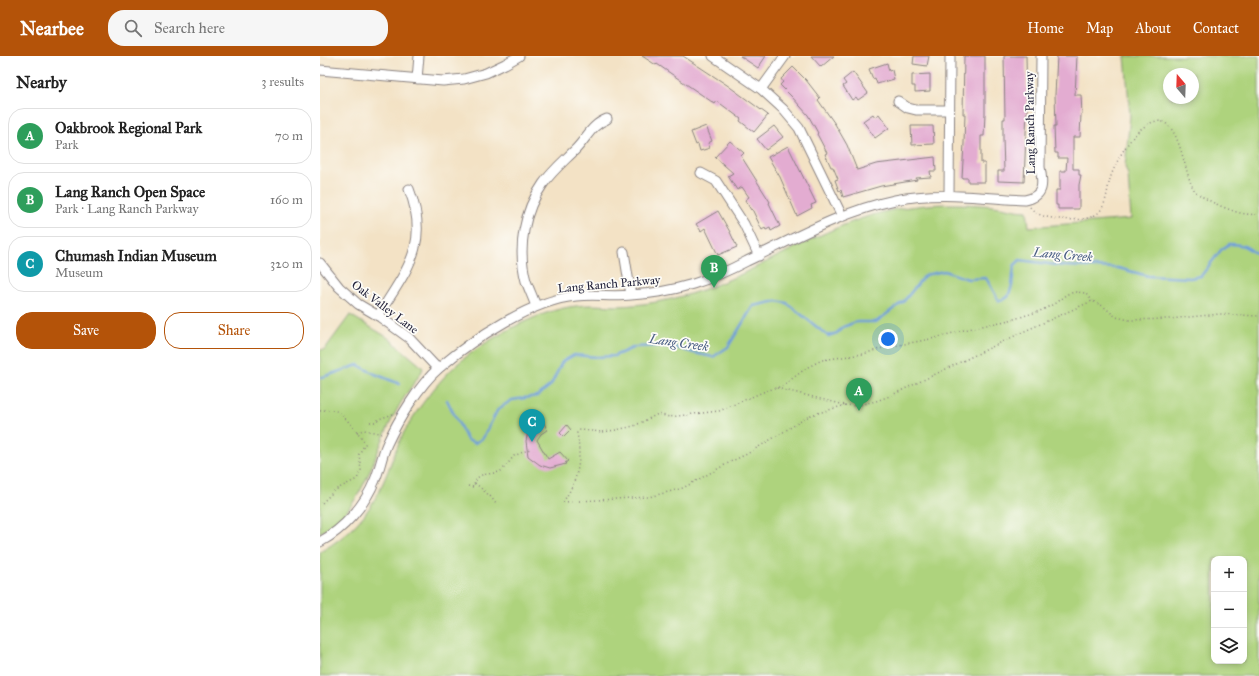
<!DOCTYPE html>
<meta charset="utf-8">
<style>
:root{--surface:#fff;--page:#f6f6f6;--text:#222;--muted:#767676;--line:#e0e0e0;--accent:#b45309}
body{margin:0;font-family:"IM FELL Great Primer",serif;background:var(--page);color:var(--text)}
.controls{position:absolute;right:12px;bottom:12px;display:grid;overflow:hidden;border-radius:8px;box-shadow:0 2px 6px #0003}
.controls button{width:36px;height:36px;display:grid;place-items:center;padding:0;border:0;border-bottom:1px solid var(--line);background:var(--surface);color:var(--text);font:20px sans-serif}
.compass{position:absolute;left:843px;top:12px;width:36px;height:36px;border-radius:50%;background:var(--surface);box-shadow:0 2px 6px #0003;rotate:341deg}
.you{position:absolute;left:568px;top:283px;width:14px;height:14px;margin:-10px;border:3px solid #fff;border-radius:50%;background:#1a73e8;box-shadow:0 0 0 6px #1a73e833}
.badge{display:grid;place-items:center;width:26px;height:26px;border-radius:50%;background:var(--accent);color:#fff;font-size:13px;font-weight:700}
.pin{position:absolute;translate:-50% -33px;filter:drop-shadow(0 1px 2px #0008)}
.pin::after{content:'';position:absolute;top:21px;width:14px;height:12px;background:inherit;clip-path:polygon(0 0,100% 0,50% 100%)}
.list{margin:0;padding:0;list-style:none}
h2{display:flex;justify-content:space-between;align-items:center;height:52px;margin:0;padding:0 16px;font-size:17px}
h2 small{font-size:13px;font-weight:400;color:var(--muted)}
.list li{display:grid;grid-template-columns:26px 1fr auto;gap:12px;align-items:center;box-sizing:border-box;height:56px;margin:0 8px 8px;padding:0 8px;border:1px solid var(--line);border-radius:16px}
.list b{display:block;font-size:15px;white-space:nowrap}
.list p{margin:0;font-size:13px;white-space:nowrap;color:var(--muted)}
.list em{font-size:13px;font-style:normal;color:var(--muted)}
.actions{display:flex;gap:8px;padding:12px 16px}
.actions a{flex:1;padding:9px 0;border:1px solid var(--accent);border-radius:16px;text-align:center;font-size:14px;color:var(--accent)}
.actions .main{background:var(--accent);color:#fff}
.icon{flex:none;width:22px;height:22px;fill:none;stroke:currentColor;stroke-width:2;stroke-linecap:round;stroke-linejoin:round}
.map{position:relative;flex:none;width:939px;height:620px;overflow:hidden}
header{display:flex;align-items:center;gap:24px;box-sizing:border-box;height:56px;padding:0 20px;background:var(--accent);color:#fff}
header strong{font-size:19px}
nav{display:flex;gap:22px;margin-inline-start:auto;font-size:14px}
.search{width:280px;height:36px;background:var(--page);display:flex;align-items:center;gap:10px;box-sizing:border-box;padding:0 14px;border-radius:16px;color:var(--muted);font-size:15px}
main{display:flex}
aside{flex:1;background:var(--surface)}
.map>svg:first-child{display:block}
.green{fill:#aed37d;stroke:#687a5c;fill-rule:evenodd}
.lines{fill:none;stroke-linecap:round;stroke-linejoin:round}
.stream{stroke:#709fd9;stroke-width:2.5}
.building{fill:#e3acd1}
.minor-casing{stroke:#8a8280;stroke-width:11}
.path{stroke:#8a8280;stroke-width:1.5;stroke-dasharray:1 3;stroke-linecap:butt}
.minor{stroke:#fff;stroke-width:9}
.labels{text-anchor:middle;stroke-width:3.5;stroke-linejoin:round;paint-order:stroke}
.street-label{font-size:12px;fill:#22223b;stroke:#fdfcf7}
.water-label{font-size:13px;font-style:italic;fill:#455a82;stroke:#fdfcf7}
</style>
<header>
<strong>Nearbee</strong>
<div class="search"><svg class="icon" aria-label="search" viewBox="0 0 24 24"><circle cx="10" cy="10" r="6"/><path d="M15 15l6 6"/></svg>Search here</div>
<nav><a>Home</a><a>Map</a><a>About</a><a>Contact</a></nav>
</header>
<main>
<aside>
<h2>Nearby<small>3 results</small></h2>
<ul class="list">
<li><span class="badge" style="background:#2e9e5b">A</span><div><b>Oakbrook Regional Park</b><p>Park</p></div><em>70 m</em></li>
<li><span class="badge" style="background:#2e9e5b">B</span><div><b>Lang Ranch Open Space</b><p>Park · Lang Ranch Parkway</p></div><em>160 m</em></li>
<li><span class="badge" style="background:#0f9aa8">C</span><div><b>Chumash Indian Museum</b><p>Museum</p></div><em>320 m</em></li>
</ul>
<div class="actions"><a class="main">Save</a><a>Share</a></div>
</aside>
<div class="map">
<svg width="939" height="620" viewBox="0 0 939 620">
<rect width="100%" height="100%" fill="#fdfcf7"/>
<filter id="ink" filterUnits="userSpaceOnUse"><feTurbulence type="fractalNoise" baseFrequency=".025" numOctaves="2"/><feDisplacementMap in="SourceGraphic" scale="8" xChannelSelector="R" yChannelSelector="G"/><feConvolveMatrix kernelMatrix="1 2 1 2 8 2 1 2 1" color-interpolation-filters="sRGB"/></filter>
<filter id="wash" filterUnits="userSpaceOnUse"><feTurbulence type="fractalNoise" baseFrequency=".012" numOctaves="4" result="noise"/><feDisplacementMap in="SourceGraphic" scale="16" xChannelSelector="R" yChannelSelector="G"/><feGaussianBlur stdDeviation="0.9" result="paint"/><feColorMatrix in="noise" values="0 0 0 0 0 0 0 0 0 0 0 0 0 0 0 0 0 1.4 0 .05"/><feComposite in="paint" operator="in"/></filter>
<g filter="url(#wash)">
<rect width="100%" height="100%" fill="#f3e2c5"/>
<path class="green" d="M805 0H939V620H0V496C28 480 49 459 62 429 71 410 76 389 87 371 99 351 114 331 131 314 158 287 219 253 257 250 271 248 285 250 299 250 323 249 347 245 370 238 441 217 503 167 577 153 609 147 641 147 673 150 685 151 695 155 707 155L709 171 811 163 808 119 805 111 810 60ZM849 18H873V42H849ZM894 503H924V605H894Z
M30 259 67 281 100 309 103 312 101 317C91 331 81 345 73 361 52 402 44 453 0 477V294L5 293Z"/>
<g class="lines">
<path class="stream" d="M0 322 38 309 55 318 80 328
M127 344 147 384 155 387 163 382 178 353 192 344 217 340 231 329 242 306 254 299 277 301 294 300 315 291 339 290 354 291 374 297 393 301 408 291 433 250 457 245 467 247 508 280 517 277 523 271 536 266H556L584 245 605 219 624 215 648 223 666 222 679 245 688 241 692 230 694 210 700 204 744 210 798 212 828 220 870 222 881 220 901 194 909 188C924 188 928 191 939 201"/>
</g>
<g id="blocks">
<path class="building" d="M322 0H363L407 29 448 59 434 76 420 65 421 63 397 45 395 48 337 8 336 9Z
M420 0H446L438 12Z
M491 0H514L501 11Z
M594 0H609L607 10 593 8Z
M644 0H665V57L664 80H661V107H665V126H648V122H642L644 87 645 58H643Z
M684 0H706L707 53 704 126 678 125V115H684L683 82V63H685Z
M737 0H757L755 39H761L762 58H761L760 81H753V113H759V119H761L759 129V153H738V149H736V134H740V115H746L747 102H738V97H735L734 70H736L735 39Z
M567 7 569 15 572 14 574 23 557 28 555 22 553 23 549 13Z
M473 11 486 24 500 42 498 44 515 68 527 89 537 114 556 108 615 101 616 115H610L611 121 596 122 597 124 561 130 523 141 521 134 519 135 515 124 518 123 513 111H511L505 98 507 97 497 78 498 77 488 59 472 41 460 29 463 26 461 23Z
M533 16 548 37 538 44 536 41 532 44 523 30 526 28 523 24Z
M610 18V35L595 36V30H592V19Z
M553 58 555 61 559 58 569 72 555 82 543 65Z
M386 70 392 85 388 87 390 92 380 95 378 88 376 89 371 76Z
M454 70 463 81 446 94 437 83Z
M591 70H613L614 88 592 89Z
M410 85 424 97 421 100 450 146 449 147 460 170 451 175 450 172 446 174 445 172 442 174 432 153 431 154 425 144 429 141 422 131 417 134 408 120 413 117 395 101Z
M468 90 496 147 491 149 492 152 477 160 460 121 448 101Z
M398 155 410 176 417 191 398 199 385 172 381 175 376 168Z
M223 364 227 374 221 378 217 384 228 403 240 396 248 405 245 407 246 408 230 412 220 409 208 400 206 385 208 376 214 369Z
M247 369 251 374 244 381 240 377Z"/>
</g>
</g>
<g filter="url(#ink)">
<use href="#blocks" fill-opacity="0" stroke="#8a8280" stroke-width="1"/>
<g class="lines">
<defs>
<path id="minor" d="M393 0 441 33 463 53 479 72 522 160
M0 14 123 25 144 23 166 17 185 8 199 0
M97 23 99 0
M441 33 465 0
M578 45 588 52 596 54H629
M381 117 396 125 424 168 439 200
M629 139 630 0
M304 196 311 239
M0 207 19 231 38 248 60 261 89 282 118 313
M216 250C213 242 209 233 206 225 197 192 204 155 223 128 232 115 244 105 255 94 267 82 271 69 287 63
M58 260C86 214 111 189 89 133
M0 486C24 473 45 449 55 424 60 412 62 399 67 388 78 364 99 329 119 312 153 283 212 244 256 240 274 238 293 241 311 239 332 238 353 234 373 228 392 222 410 214 427 205 475 182 523 155 575 144 619 135 662 142 705 144 725 140 723 127 720 111L721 0"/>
</defs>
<use href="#minor" class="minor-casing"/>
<path class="path" d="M710 151C717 160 729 162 740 163 752 164 768 165 778 157 787 149 787 133 790 123 796 104 814 72 833 66 861 57 863 120 875 135 882 143 916 158 927 158 931 159 935 158 939 157
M457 332 525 349
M0 355C5 354 10 353 16 355 23 358 42 380 45 388L39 398 41 414 37 423 15 434 0 449
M50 366H56L59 363 73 358
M37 376 44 374 63 378
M155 427 171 441 176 448
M148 430 153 431 157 422 162 419 180 416 185 411 194 400 210 393
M243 446 329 441 363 432 412 405 427 398 491 359 526 349 535 350 556 345 570 340 707 274 772 245 783 250 796 261 809 264 849 263 900 258 939 260
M243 446C258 424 262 405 257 377L260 374 283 376 296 374 314 370 338 358 349 361 399 355 443 336 462 330 488 311 502 304 543 298 563 292 611 283 644 274 694 263 720 255 734 248 747 238 756 236 765 237 772 245"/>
<use href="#minor" class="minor"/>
</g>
</g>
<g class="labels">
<g class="street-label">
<text transform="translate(710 67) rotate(-91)" y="4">Lang Ranch Parkway</text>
<text transform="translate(289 228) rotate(-5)" y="4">Lang Ranch Parkway</text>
<text transform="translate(65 251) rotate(37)" y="4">Oak Valley Lane</text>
</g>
<g class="water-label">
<text transform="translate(743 198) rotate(5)" y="5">Lang Creek</text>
<text transform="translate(359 286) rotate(8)" y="5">Lang Creek</text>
</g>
</g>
</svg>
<div class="controls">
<button>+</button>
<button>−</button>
<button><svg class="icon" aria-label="layers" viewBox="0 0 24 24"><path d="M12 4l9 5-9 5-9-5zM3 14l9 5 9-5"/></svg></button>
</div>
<svg class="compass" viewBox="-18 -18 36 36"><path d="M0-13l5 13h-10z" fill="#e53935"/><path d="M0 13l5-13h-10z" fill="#767676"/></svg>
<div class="you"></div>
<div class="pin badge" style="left:539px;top:355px;background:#2e9e5b">A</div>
<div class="pin badge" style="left:394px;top:232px;background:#2e9e5b">B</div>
<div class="pin badge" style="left:212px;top:386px;background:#0f9aa8">C</div>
</div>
</main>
